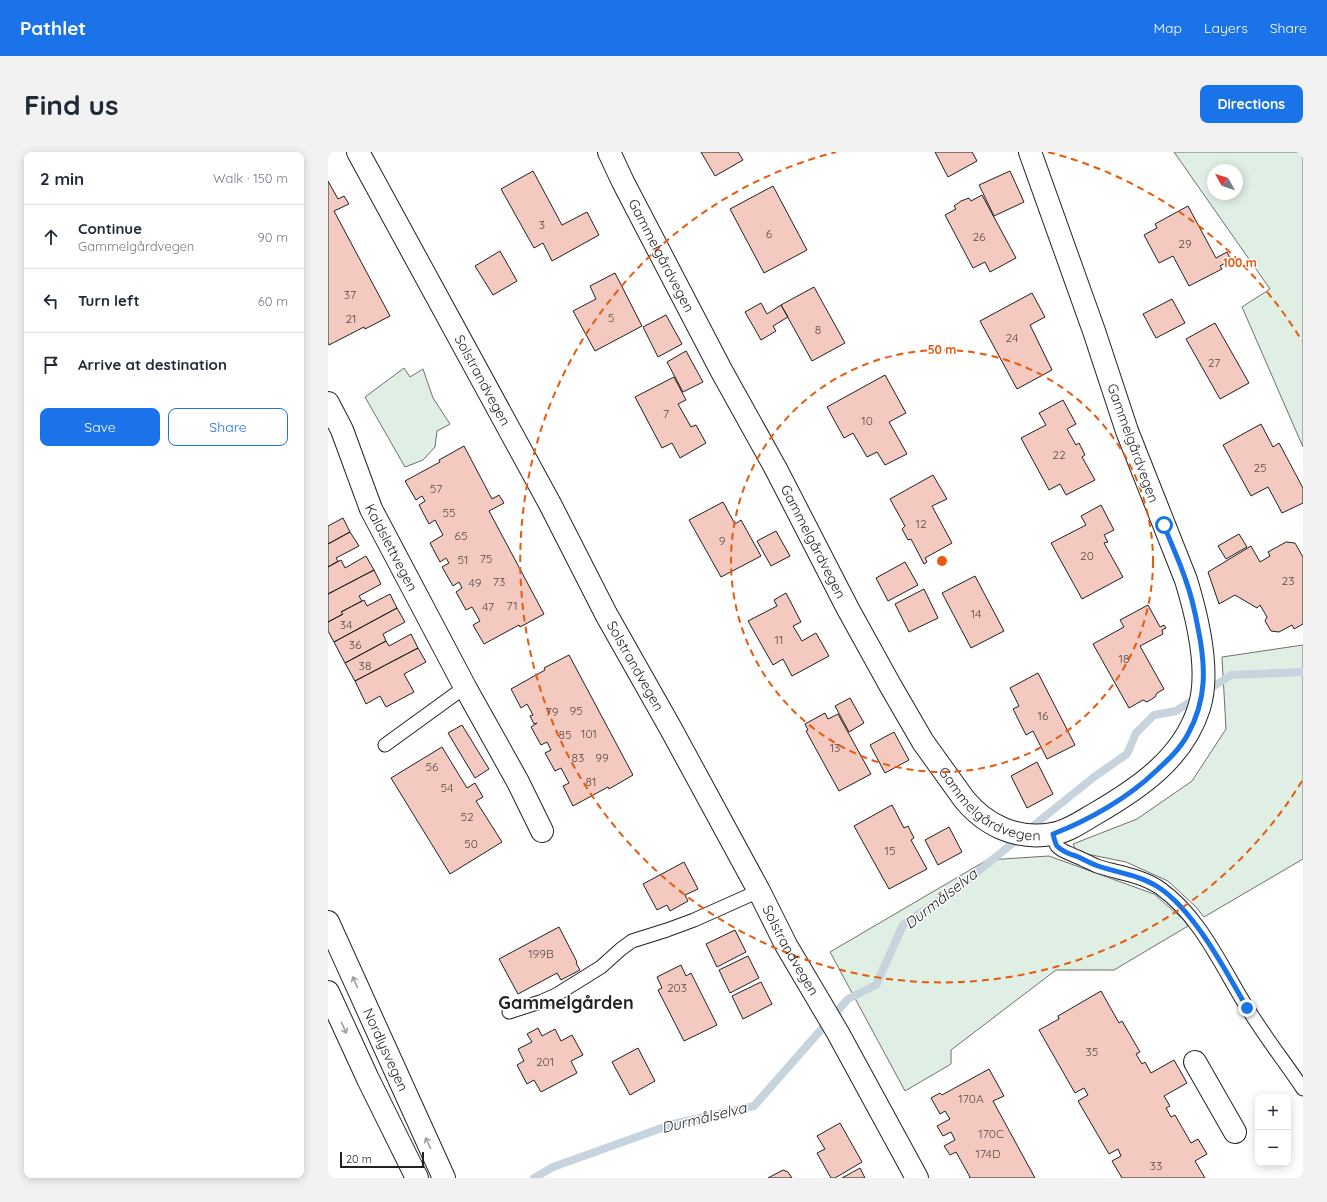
<!DOCTYPE html>
<meta charset="utf-8">
<style>
:root{--surface:#fff;--page:#f2f2f3;--text:#1f2937;--muted:#747a83;--line:#e0e1e3;--accent:#1a73e8}
body{margin:0;font-family:Quicksand,sans-serif;background:var(--page);color:var(--text)}
.controls{position:absolute;right:12px;bottom:12px;display:grid;overflow:hidden;border-radius:8px;box-shadow:0 2px 10px #0003}
.controls button{width:36px;height:36px;display:grid;place-items:center;padding:0;border:0;border-bottom:1px solid var(--line);background:var(--surface);color:var(--text);font:20px sans-serif}
.compass{position:absolute;left:879px;top:12px;width:36px;height:36px;border-radius:50%;background:var(--surface);box-shadow:0 2px 10px #0003;rotate:309deg}
.scale{position:absolute;left:12px;bottom:10px;width:84px;box-sizing:border-box;padding-left:4px;border:2px solid #222;border-top:0;font-size:11px;line-height:14px;white-space:nowrap;color:#222;-webkit-text-stroke:3px #fff;paint-order:stroke}
.stop{position:absolute;width:12px;height:12px;margin:-9px;border:3px solid #1a73e8;border-radius:50%;background:#fff}
.stop.end{background:#1a73e8;border-color:#fff;box-shadow:0 1px 4px #0008}
.list{margin:0;padding:0;list-style:none}
h2{display:flex;justify-content:space-between;align-items:center;height:52px;margin:0;padding:0 16px;font-size:17px}
h2 small{font-size:13px;font-weight:400;color:var(--muted)}
.list li{display:grid;grid-template-columns:26px 1fr auto;gap:12px;align-items:center;box-sizing:border-box;height:64px;padding:0 16px;border-top:1px solid var(--line)}
.list b{display:block;font-size:15px;white-space:nowrap}
.list p{margin:0;font-size:13px;white-space:nowrap;color:var(--muted)}
.list em{font-size:13px;font-style:normal;color:var(--muted)}
.actions{display:flex;gap:8px;padding:12px 16px}
.actions a{flex:1;padding:9px 0;border:1px solid var(--accent);border-radius:8px;text-align:center;font-size:14px;color:var(--accent)}
.actions .main{background:var(--accent);color:#fff}
.icon{flex:none;width:22px;height:22px;fill:none;stroke:currentColor;stroke-width:2;stroke-linecap:round;stroke-linejoin:round}
.map{position:relative;flex:none;width:975px;height:1026px;overflow:hidden;border-radius:8px}
header{display:flex;align-items:center;gap:24px;box-sizing:border-box;height:56px;padding:0 20px;background:var(--accent);color:#fff}
header strong{font-size:19px}
nav{display:flex;gap:22px;margin-inline-start:auto;font-size:14px}
.intro{display:flex;align-items:center;justify-content:space-between;box-sizing:border-box;height:96px;padding:0 24px}
h1{margin:0;font-size:28px}
.button{padding:10px 18px;border-radius:8px;background:var(--accent);color:#fff;font-size:14px;font-weight:700}
main{display:flex;gap:24px;padding:0 24px}
aside{flex:1;background:var(--surface);border-radius:8px;box-shadow:0 2px 10px #0003}
.map>svg:first-child{display:block}
.green{fill:#e0efe3;stroke:#6f6f6f;fill-rule:evenodd}
.lines{fill:none;stroke-linecap:round;stroke-linejoin:round}
.stream{stroke:#c7d3dd;stroke-width:8}
.building{fill:#f3c9c0;stroke:#222}
.lane-casing{stroke:#222;stroke-width:15}
.street-casing{stroke:#222;stroke-width:24}
.secondary-casing{stroke:#222;stroke-width:24}
.highway-casing{stroke:#222;stroke-width:24}
.lane{stroke:#fff;stroke-width:13}
.street{stroke:#fff;stroke-width:22}
.secondary{stroke:#fff;stroke-width:22}
.highway{stroke:#fff;stroke-width:22}
.oneway{stroke:#9c9c9c}
.route{stroke:#1a73e8;stroke-width:5}
.ring{fill:none;stroke:#e8590c;stroke-width:2;stroke-dasharray:7 5}
.labels{text-anchor:middle;stroke-width:3;stroke-linejoin:round;paint-order:stroke}
.number-label{font-size:12px;fill:#564c4a}
.street-label{font-size:14px;fill:#222;stroke:#fff}
.water-label{font-size:15px;font-style:italic;fill:#222;stroke:#fff}
.district-label{font-size:18px;font-weight:bold;fill:#222;stroke:#fff}
.centre{fill:#e8590c;stroke:#fff;stroke-width:2}
.ring-label{font-size:12px;text-anchor:middle;font-weight:bold;fill:#e8590c;stroke:#fff;stroke-width:3;stroke-linejoin:round;paint-order:stroke}
</style>
<header>
<strong>Pathlet</strong>
<nav><a>Map</a><a>Layers</a><a>Share</a></nav>
</header>
<div class="intro"><h1>Find us</h1><a class="button">Directions</a></div>
<main>
<aside>
<h2>2 min<small>Walk · 150 m</small></h2>
<ul class="list">
<li><svg class="icon" aria-label="ahead" viewBox="0 0 24 24"><path d="M12 20V5M6 11l6-6 6 6"/></svg><div><b>Continue</b><p>Gammelgårdvegen</p></div><em>90 m</em></li>
<li><svg class="icon" aria-label="left" viewBox="0 0 24 24"><path d="M17 20v-9H6M10 6l-5 5 5 5"/></svg><div><b>Turn left</b></div><em>60 m</em></li>
<li><svg class="icon" aria-label="arrive" viewBox="0 0 24 24"><path d="M6 21V4h12l-3 4 3 4H6"/></svg><div><b>Arrive at destination</b></div></li>
</ul>
<div class="actions"><a class="main">Save</a><a>Share</a></div>
</aside>
<div class="map">
<svg width="975" height="1026" viewBox="0 0 975 1026">
<rect width="100%" height="100%" fill="#fff"/>
<path class="green" d="M846 0H975V295L914 155 942 137ZM885 18H909V42H885Z
M76 216 82 225 95 217 105 246 122 272 109 279 107 295 95 308 77 315 37 245Z
M975 493V707L876 765 868 755 840 729 798 710 749 700 745 692 809 667 864 629 898 577 894 505Z
M721 704 826 742 856 768 860 774 786 818H728L623 898V912L577 939 502 800 659 708Z"/>
<g class="lines">
<path class="stream" d="M700 678 766 625 799 602 808 581 826 563 848 559 903 523 975 520
M206 1026 225 1015 345 972 426 954 520 847 548 833 575 773 632 734 691 686"/>
</g>
<path class="building" d="M373 0H410L415 8 387 24Z
M607 0H644L649 9 620 25Z
M205 19 234 73 259 60 271 83 224 109 215 91 206 96 173 37Z
M682 19 696 50 666 64 651 33Z
M0 29 10 47 16 44 21 52 6 59 62 164 37 177 36 175 1 193 0 191Z
M445 34 479 98 436 121 402 57Z
M654 43 688 106 662 120 657 110 645 116 617 63 628 57 626 54 633 49 641 46 643 49Z
M860 54 888 106 899 100 903 108 892 114 894 117 861 134 845 104 831 111 816 83 829 76 827 72Z
M172 99 189 129 165 143 147 114Z
M287 121 314 174 267 199 245 159 268 147 262 134Z
M486 135 517 191 484 209 453 153Z
M704 141 717 165 702 173 724 218 689 237 652 169Z
M844 147 857 171 828 186 815 162Z
M433 151 439 162 453 153 460 165 445 174 448 179 433 188 417 160Z
M338 163 354 192 330 205 315 175Z
M887 171 921 231 892 247 858 187Z
M358 199 375 230 355 240 339 210Z
M557 223 578 261 561 270 579 302 557 313 549 300 539 305 525 281 516 286 499 255Z
M346 225 358 248 350 252 363 275 368 273 378 291 352 306 344 291 334 296 307 245Z
M735 248 748 272 739 277 748 293 751 291 757 303 754 305 767 328 738 343 732 332 721 338 693 286 718 273 711 261Z
M933 272 945 295 951 291 975 336V351L954 361 940 335 923 344 895 293Z
M136 294 164 347 171 343 176 351 161 359 216 462 192 475 191 473 156 492 145 473 152 469 144 455 138 458 128 440 134 436 131 430 125 434 114 415 121 411 118 406 112 410 102 391 115 383 107 368 101 372 91 353 97 349 94 344 88 348 77 329 112 310 111 308Z
M605 323 619 347 604 354 624 391 597 406 599 410 596 412 583 387 580 388 574 377 577 374 562 347Z
M395 350 407 372 413 368 433 404 393 425 361 368Z
M773 353 786 378 776 383 780 390 776 391 795 425 754 447 723 391 758 373 753 364Z
M15 366 22 380 0 392V374Z
M448 379 462 404 443 414 429 389Z
M22 380 31 394 8 406 10 409 0 415V392Z
M911 382 919 395 898 407 890 394Z
M958 390 967 391 975 405V472L966 477 964 473 951 480 943 479 937 469 939 465 932 453 929 456 907 443 891 452 880 420 923 394 932 410 942 404 940 400Z
M38 404 46 418 0 442V415L13 408 17 416Z
M577 410 590 433 560 449 548 426Z
M46 418 53 432 31 444 34 449 13 460 15 462 0 470V442Z
M647 424 676 479 643 496 614 441Z
M596 437 610 466 581 480 567 452Z
M458 441 473 470 465 474 474 489 488 481 501 504 464 524 455 507 445 513 420 469 449 454 446 448Z
M62 442 69 456 6 490 0 479V470L15 462 13 460 36 448 39 454Z
M820 453 832 475 836 473 838 476 834 478 835 482 812 494 836 537 829 541 827 545 819 550 815 548 801 556 765 492 796 475 792 468Z
M69 456 77 470 55 482 58 489 17 511 6 490Z
M83 482 90 496 27 529 17 511 58 489 61 494Z
M90 496 98 510 76 522 86 540 58 555 52 544 38 552 27 529Z
M241 503 305 623 281 637 280 635 245 654 235 634 241 631 233 616 227 619 217 601 223 598 219 590 213 593 203 575 209 571 206 572 202 564 205 563 199 552 193 556 183 537 217 518 216 516Z
M710 521 747 593 719 607 705 579 698 583 685 557 691 554 682 536Z
M522 546 536 571 521 580 507 554Z
M497 561 500 567 510 562 543 622 511 639 478 579 480 578 477 572Z
M134 573 161 617 147 626 120 581Z
M566 580 581 608 557 621 542 593Z
M114 595 139 636 147 631 155 645 148 649 174 690 122 722 63 626Z
M709 610 725 642 699 656 683 624Z
M564 653 576 676 580 674 586 686 583 688 599 717 561 737 526 674Z
M621 675 634 700 610 713 597 688Z
M356 710 370 737 357 743 360 749 342 759 339 753 329 758 315 732Z
M231 775 249 810 248 811 252 818 233 828 229 821 190 842 171 807Z
M407 778 418 800 389 815 378 792Z
M420 804 431 826 402 841 391 818Z
M353 813 358 824 363 821 389 873 356 889 330 838 334 836 329 825Z
M433 830 444 852 415 867 404 844Z
M773 839 791 871 794 869 812 900 808 902 814 912 817 910 823 921 846 908 859 931 836 944 842 954 838 956 843 965 847 963 863 991 870 987 879 1002 867 1009 877 1026H794L784 1009 793 1004 790 997 781 1002 750 949 760 943 756 936 747 941 711 878 731 867 730 864Z
M210 876 214 884 227 877 233 889 244 883 255 903 243 909 249 921 213 940 206 928 199 932 189 913 196 909 190 897 204 890 199 882Z
M310 896 327 929 302 943 284 910Z
M661 917 676 944 665 949 707 1026H641L642 1025 628 1000 622 1003 616 994 627 988 623 980 615 984 609 974 622 967 617 959 612 962 603 946 612 941 614 943Z
M512 971 534 1010 507 1026H503L489 1001 497 997 489 984Z
M532 1016 537 1026H514Z
M455 1018 460 1020 464 1026H440Z"/>
<g class="lines">
<defs>
<path id="lane" d="M57 593 137 535
M725 682C726 686 727 691 729 694 733 699 741 701 747 704 755 707 762 711 769 714 790 721 813 723 832 736 873 765 894 816 920 857 937 885 957 910 975 937
M181 860 212 850 228 843 273 815 293 797 304 789 339 778 366 768 431 739"/>
<g id="street">
<path id="s1" d="M281 0 295 30 393 218 448 317 520 457 562 533 595 590 636 647C658 674 689 688 724 682 739 680 753 670 765 663 810 637 855 607 871 556 883 519 869 464 858 428L799 279 766 179 702 0"/>
<path id="s2" d="M0 251 14 278 43 357 137 535 190 630 214 679"/>
<path d="M867 910 907 980"/>
</g>
<g id="secondary">
<path id="s3" d="M30 0 222 352 278 462 343 577 431 739 458 793 510 881 589 1026"/>
</g>
<g id="highway">
<path id="s4" d="M0 770 116 1026"/>
<path d="M0 840 40 927 89 1026"/>
</g>
</defs>
<use href="#lane" class="lane-casing"/>
<use href="#street" class="street-casing"/>
<use href="#secondary" class="secondary-casing"/>
<use href="#highway" class="highway-casing"/>
<use href="#lane" class="lane"/>
<use href="#street" class="street"/>
<use href="#secondary" class="secondary"/>
<use href="#highway" class="highway"/>
</g>
<defs><path id="oneway-shaft" d="M-6 0H5M1.5-3L5.5 0L1.5 3" fill="none" stroke-width="1.6" stroke-linecap="round" stroke-linejoin="round"/></defs>
<g class="oneway">
<use href="#oneway-shaft" transform="translate(27 830) rotate(-114)"/>
<use href="#oneway-shaft" transform="translate(16 876) rotate(66)"/>
<use href="#oneway-shaft" transform="translate(100 991) rotate(-115)"/>
</g>
<g class="lines">
<path class="route" d="M836 373C843 392 852 410 858 429 864 445 867 460 870 476 878 515 879 547 860 582 852 597 840 608 828 619 800 646 761 668 725 682 726 686 727 691 729 694 734 699 741 702 748 704 755 707 762 711 770 714 790 721 812 723 830 735 866 758 898 819 919 856"/>
</g>
<g class="ring">
<circle cx="614" cy="409" r="211"/>
<path d="M974 629A422 422 0 1 1 508 0M720 0A422 422 0 0 1 974 189"/>
</g>
<g class="labels">
<g class="number-label">
<text x="214" y="77">3</text>
<text x="441" y="86">6</text>
<text x="651" y="89">26</text>
<text x="857" y="96">29</text>
<text x="22" y="147">37</text>
<text x="283" y="170">5</text>
<text x="23" y="171">21</text>
<text x="490" y="182">8</text>
<text x="684" y="190">24</text>
<text x="886" y="215">27</text>
<text x="338" y="266">7</text>
<text x="539" y="273">10</text>
<text x="731" y="307">22</text>
<text x="932" y="320">25</text>
<text x="108" y="341">57</text>
<text x="121" y="365">55</text>
<text x="593" y="376">12</text>
<text x="133" y="388">65</text>
<text x="394" y="393">9</text>
<text x="759" y="408">20</text>
<text x="158" y="411">75</text>
<text x="135" y="412">51</text>
<text x="960" y="433">23</text>
<text x="171" y="434">73</text>
<text x="147" y="435">49</text>
<text x="184" y="458">71</text>
<text x="160" y="459">47</text>
<text x="648" y="466">14</text>
<text x="18" y="477">34</text>
<text x="451" y="492">11</text>
<text x="27" y="497">36</text>
<text x="796" y="511">18</text>
<text x="37" y="518">38</text>
<text x="248" y="563">95</text>
<text x="224" y="564">79</text>
<text x="715" y="568">16</text>
<text x="261" y="586">101</text>
<text x="237" y="587">85</text>
<text x="507" y="600">13</text>
<text x="250" y="610">83</text>
<text x="274" y="610">99</text>
<text x="104" y="619">56</text>
<text x="263" y="634">81</text>
<text x="119" y="640">54</text>
<text x="139" y="669">52</text>
<text x="143" y="696">50</text>
<text x="562" y="703">15</text>
<text x="213" y="806">199B</text>
<text x="349" y="840">203</text>
<text x="764" y="904">35</text>
<text x="217" y="914">201</text>
<text x="643" y="951">170A</text>
<text x="663" y="986">170C</text>
<text x="660" y="1006">174D</text>
<text x="828" y="1018">33</text>
</g>
<g class="street-label">
<text dy="5" stroke="none"><textPath href="#s1" startOffset="116">Gammelgårdvegen</textPath></text>
<text dy="5" stroke="none"><textPath href="#s3" startOffset="260">Solstrandvegen</textPath></text>
<text transform="translate(805 291) rotate(70)" y="5">Gammelgårdvegen</text>
<text dy="5" stroke="none"><textPath href="#s1" startOffset="440">Gammelgårdvegen</textPath></text>
<text dy="5" stroke="none"><textPath href="#s2" startOffset="158">Kaldslettvegen</textPath></text>
<text dy="5" stroke="none"><textPath href="#s3" startOffset="584">Solstrandvegen</textPath></text>
<text dy="5" stroke="none"><textPath href="#s1" startOffset="764">Gammelgårdvegen</textPath></text>
<text dy="5" stroke="none"><textPath href="#s3" startOffset="908">Solstrandvegen</textPath></text>
<text dy="5" stroke="none"><textPath href="#s4" startOffset="140">Nordlysvegen</textPath></text>
</g>
<g class="water-label">
<text transform="translate(613 747) rotate(-38)" y="5">Durmålselva</text>
<text transform="translate(376 966) rotate(-14)" y="5">Durmålselva</text>
</g>
<g class="district-label">
<text x="238" y="857">Gammelgården</text>
</g>
</g>
<circle cx="614" cy="409" r="6" class="centre"/>
<g class="ring-label">
<text x="912" y="115">100 m</text>
<text x="614" y="202">50 m</text>
</g>
</svg>
<div class="controls">
<button>+</button>
<button>−</button>
</div>
<svg class="compass" viewBox="-18 -18 36 36"><path d="M0-13l5 13h-10z" fill="#e53935"/><path d="M0 13l5-13h-10z" fill="#747a83"/></svg>
<div class="scale">20 m</div>
<div class="stop" style="left:836px;top:373px"></div>
<div class="stop end" style="left:919px;top:856px"></div>
</div>
</main>
